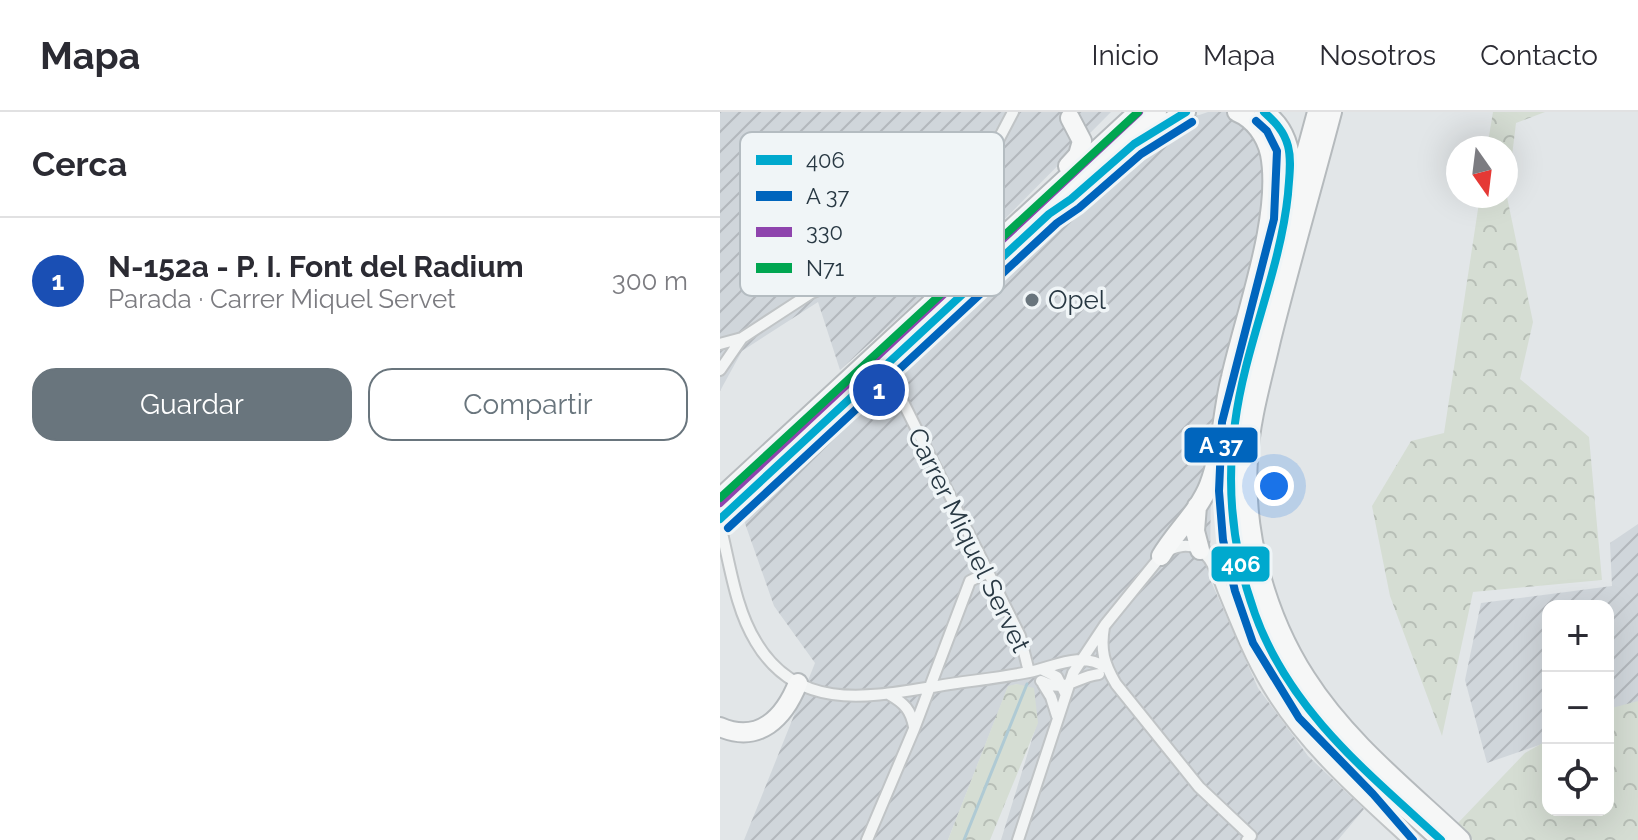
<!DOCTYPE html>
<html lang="es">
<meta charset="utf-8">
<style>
:root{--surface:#fff;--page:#f7f7f7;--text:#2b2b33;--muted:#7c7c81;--line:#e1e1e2;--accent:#69757d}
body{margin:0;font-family:Raleway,sans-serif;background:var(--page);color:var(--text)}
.controls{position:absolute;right:24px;bottom:24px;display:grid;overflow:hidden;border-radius:16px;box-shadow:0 8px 32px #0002}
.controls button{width:72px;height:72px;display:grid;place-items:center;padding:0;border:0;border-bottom:2px solid var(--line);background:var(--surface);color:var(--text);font:40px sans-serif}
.compass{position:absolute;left:726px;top:24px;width:72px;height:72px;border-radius:50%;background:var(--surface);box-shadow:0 8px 32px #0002;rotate:166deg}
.you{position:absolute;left:554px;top:374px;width:28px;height:28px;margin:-20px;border:6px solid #fff;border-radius:50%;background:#1a73e8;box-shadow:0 0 0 12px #1a73e833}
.badge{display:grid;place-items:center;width:52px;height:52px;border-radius:50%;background:var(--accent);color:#fff;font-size:26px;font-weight:700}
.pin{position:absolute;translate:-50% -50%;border:4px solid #fff;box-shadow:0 2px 8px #0006}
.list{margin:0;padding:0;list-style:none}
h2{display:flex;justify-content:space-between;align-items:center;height:104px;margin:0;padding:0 32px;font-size:34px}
h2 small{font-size:26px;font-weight:400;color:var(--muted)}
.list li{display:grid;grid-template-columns:52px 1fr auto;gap:24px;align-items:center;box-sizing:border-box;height:128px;padding:0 32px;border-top:2px solid var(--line)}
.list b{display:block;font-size:30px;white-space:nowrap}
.list p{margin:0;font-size:26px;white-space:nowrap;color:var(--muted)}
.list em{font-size:26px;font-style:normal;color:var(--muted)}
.actions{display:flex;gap:16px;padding:24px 32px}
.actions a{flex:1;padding:18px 0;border:2px solid var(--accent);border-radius:24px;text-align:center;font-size:28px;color:var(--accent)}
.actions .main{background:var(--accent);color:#fff}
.icon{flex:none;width:44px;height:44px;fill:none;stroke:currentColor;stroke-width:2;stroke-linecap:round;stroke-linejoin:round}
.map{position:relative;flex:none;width:918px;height:728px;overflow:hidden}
header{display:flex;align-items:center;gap:48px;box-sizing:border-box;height:112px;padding:0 40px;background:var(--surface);border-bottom:2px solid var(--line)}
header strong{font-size:38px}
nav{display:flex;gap:44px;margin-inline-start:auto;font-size:28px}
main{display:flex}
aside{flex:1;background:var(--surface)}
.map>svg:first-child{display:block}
.industrial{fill:url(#industrial-furrows)}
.forest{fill:url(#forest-crowns)}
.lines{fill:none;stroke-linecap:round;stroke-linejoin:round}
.stream{stroke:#afcad4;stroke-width:3}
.street-casing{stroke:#c0c4c6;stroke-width:14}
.highway-casing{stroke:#b5babd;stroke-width:22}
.street{stroke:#f2f4f4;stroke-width:10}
.highway{stroke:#f6f7f7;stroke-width:18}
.bus-1-casing{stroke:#f0f5f7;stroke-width:14}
.bus-2-casing{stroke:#f0f5f7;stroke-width:14}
.bus-3-casing{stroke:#f0f5f7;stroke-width:14}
.bus-4-casing{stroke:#f0f5f7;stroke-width:14}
.bus-1{stroke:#00a9ce;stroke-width:8}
.bus-2{stroke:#0065bd;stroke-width:8}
.bus-3{stroke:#8e44ad;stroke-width:8}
.bus-4{stroke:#00a651;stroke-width:8}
.poi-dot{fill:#69757d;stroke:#f0f5f7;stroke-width:3}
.labels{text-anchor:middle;stroke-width:7;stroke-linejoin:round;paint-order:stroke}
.poi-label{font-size:26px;fill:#283843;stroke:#f0f5f7;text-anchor:start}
.street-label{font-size:26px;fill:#283843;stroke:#f0f5f7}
.key{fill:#f0f5f7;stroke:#b4bcc1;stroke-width:2}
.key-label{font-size:22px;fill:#283843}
.line-badge{stroke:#f0f5f7;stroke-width:3}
.badge-label{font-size:22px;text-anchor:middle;font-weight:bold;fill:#fff}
</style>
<header>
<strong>Mapa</strong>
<nav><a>Inicio</a><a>Mapa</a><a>Nosotros</a><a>Contacto</a></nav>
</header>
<main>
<aside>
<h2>Cerca<small></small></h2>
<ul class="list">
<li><span class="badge" style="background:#1a4fb4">1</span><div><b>N-152a - P. I. Font del Radium</b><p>Parada · Carrer Miquel Servet</p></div><em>300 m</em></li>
</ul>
<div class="actions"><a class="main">Guardar</a><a>Compartir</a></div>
</aside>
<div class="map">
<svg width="918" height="728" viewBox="0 0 918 728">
<defs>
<pattern id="industrial-furrows" width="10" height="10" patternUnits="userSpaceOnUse" patternTransform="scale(2)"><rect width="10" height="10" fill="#d0d6db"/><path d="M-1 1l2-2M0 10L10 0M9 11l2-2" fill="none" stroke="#b3b8bd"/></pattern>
<pattern id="forest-crowns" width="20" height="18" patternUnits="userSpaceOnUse" patternTransform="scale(2)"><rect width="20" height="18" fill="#d5ddd3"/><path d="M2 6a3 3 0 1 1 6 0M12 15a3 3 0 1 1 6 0" fill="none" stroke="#b7beb6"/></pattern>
</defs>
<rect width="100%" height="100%" fill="#e2e6e8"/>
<path class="industrial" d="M0 0H391L255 137 120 258 98 190 22 239 0 279Z
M488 0H506L527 11 544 37V95L491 358 490 467 538 576 588 644 644 697 618 728H281L317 611 297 572 288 575 228 728H24L95 551 54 494 21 400 425 30 459 10Z
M918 412V600L888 610V494H828V630L767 651 745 568 761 491 892 474 890 431Z"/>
<path class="forest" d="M773 0H825L796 11 787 85 813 210 800 267 869 325 882 468 753 480 722 624 670 484 652 394 691 329 724 321 760 84H786V36H767Z
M297 572 314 576 318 611 270 728H228L288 574Z
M918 589V728H753L737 712 805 641 828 628V698H888V597Z"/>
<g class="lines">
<path class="stream" d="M244 728 307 572"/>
<defs>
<path id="street" d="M84 68 90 63 92 54 87 46C77 42 70 46 68 56L75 67H103L216 87 229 92 239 103
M0 232 22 226 91 181 189 141 211 130 239 103 293 0
M165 254 300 524 309 560
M0 258 22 226
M0 413C10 452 15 496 36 530 78 601 150 585 218 574 248 569 279 566 309 560 334 555 361 539 385 555
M384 515C380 538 384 552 396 572L479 675 531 724 527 728
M321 557 337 565 345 581
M321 569C346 582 354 565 379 562
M323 572 331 585 337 604
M170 583C184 591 191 598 194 615
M147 728 194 617 250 469 268 460
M298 728 353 561 385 513 441 444C452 433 473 429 485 442 495 451 499 468 504 480 517 512 530 545 548 575 584 635 637 681 688 728"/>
<path id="highway" d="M544 0C568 17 573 44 570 72
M597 0 517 295C498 399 523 517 589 601 627 648 677 687 721 728
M612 0C592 76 570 152 551 228 542 268 530 307 528 347 523 421 546 504 586 566 626 629 687 677 741 728
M424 25 466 0
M348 54 358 43 362 29 350 6
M0 386 418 0
M477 394 475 419 480 438
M0 407 437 0
M441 444C455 420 479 399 489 373 502 339 502 300 511 265 525 202 562 104 550 42 546 24 534 7 517 0
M0 615C39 632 64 606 78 571"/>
</defs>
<use href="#street" class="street-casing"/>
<use href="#highway" class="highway-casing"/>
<use href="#street" class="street"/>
<use href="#highway" class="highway"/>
<defs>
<path id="bus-1" d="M544 0C555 10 564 19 568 34 572 49 569 66 568 82 560 160 525 233 515 311 506 375 513 441 535 502 570 599 648 661 721 728
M0 407 329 102 351 87 414 32 466 0"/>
<path id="bus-2" d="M536 9 547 19 557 39 554 107 502 310 499 379 503 428 515 479 533 531 579 606 653 682 693 728
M8 416 337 111 359 96 421 42 472 10"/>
<path id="bus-3" d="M0 391 419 0"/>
<path id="bus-4" d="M0 386 418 0"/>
</defs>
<use href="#bus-1" class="bus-1-casing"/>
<use href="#bus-2" class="bus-2-casing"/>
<use href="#bus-3" class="bus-3-casing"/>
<use href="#bus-4" class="bus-4-casing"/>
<use href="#bus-1" class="bus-1"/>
<use href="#bus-2" class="bus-2"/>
<use href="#bus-3" class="bus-3"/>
<use href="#bus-4" class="bus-4"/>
</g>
<circle class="poi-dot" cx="312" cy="188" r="8"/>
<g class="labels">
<g class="poi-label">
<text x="328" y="197">Opel</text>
</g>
<g class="street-label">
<text transform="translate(249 428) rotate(64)" y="9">Carrer Miquel Servet</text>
</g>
</g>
<rect x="20" y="20" width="264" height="164" rx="12" class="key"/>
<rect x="36" y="43" width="36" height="10" fill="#00a9ce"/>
<rect x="36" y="79" width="36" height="10" fill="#0065bd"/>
<rect x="36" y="115" width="36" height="10" fill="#8e44ad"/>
<rect x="36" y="151" width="36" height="10" fill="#00a651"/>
<g class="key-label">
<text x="86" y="56">406</text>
<text x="86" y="92">A 37</text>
<text x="86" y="128">330</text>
<text x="86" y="164">N71</text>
</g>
<g class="line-badge">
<rect x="463" y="314" width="76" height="38" rx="8" fill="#0065bd"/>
<rect x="490" y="433" width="61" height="38" rx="8" fill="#00a9ce"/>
</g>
<g class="badge-label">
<text x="501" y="341">A 37</text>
<text x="521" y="460">406</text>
</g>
</svg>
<div class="controls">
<button>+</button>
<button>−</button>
<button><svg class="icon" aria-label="locate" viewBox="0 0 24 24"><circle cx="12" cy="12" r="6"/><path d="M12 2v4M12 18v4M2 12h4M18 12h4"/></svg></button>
</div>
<svg class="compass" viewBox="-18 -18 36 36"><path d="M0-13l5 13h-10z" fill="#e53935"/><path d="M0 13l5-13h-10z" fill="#7c7c81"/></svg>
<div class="you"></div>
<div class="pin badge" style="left:159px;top:278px;background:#1a4fb4">1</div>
</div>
</main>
